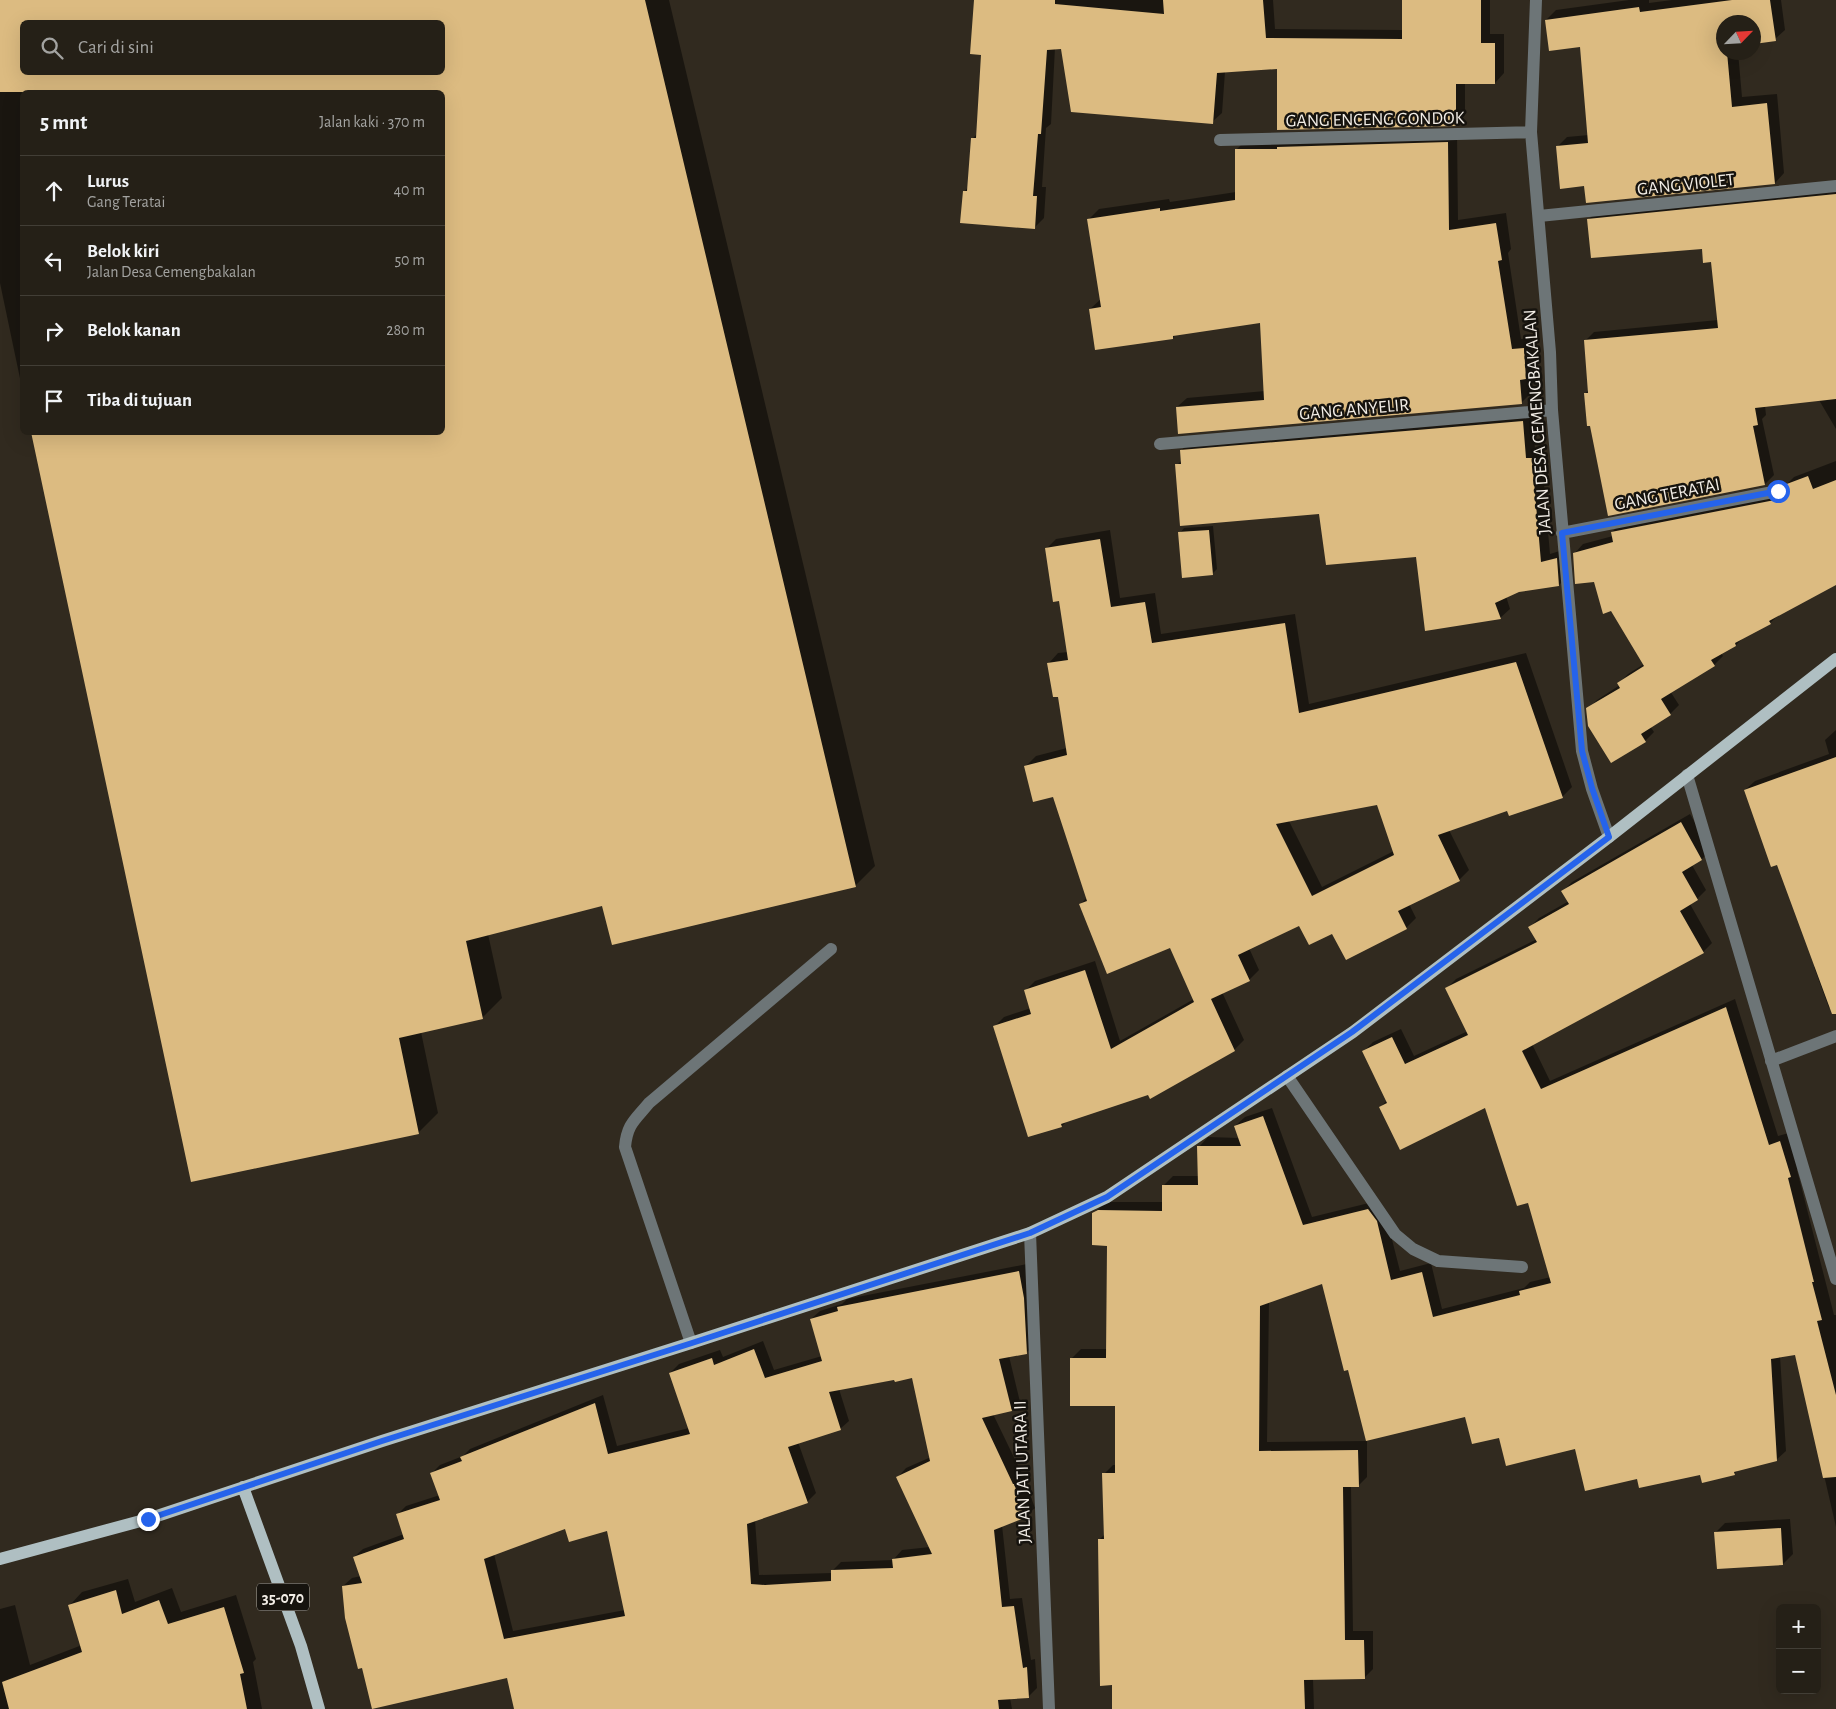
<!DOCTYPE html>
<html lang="id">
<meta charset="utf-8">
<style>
:root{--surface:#252017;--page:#2d2820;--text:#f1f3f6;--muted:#a3a3a1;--line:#423e36}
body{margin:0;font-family:"Alegreya Sans",sans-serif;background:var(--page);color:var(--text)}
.controls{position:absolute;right:15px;bottom:15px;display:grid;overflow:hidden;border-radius:8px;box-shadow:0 5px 20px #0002}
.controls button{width:45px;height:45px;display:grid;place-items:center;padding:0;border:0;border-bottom:1px solid var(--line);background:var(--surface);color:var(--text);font:25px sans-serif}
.compass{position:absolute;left:1716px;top:15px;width:45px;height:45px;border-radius:50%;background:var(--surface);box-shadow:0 5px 20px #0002;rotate:65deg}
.stop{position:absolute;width:15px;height:15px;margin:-11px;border:4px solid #2563eb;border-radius:50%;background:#fff}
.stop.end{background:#2563eb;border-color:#fff;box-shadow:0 1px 5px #0008}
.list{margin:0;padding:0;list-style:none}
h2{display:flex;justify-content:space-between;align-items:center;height:65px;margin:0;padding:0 20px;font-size:21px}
h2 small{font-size:16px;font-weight:400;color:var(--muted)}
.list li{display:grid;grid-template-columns:32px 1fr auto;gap:15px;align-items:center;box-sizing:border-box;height:70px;padding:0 20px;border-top:1px solid var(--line)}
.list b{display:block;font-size:19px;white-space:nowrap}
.list p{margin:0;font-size:16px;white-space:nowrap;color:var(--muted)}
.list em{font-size:16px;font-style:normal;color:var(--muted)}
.icon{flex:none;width:28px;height:28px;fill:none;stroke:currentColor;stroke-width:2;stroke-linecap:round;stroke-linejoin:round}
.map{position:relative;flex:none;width:1836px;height:1709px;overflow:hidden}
.search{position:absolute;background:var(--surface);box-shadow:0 5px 20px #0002;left:20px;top:20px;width:425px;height:55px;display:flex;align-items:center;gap:12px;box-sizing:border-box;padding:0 18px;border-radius:8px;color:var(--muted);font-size:19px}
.panel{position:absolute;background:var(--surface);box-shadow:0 5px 20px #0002;left:20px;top:90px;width:425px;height:345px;border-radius:8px}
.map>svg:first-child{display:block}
.shadow{fill:#0007;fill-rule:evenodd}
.building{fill:#dcbb81;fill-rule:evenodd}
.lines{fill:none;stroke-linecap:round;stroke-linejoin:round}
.minor{stroke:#6d7577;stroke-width:12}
.major{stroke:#afbfc2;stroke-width:12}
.route{stroke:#2563eb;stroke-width:6}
.labels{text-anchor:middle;stroke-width:5;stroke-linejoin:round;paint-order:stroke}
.shield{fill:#16130e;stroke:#b0aca5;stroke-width:1}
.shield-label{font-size:16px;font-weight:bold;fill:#f2ede6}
.street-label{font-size:18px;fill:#f2ede6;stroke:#16130e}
</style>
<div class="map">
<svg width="1836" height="1709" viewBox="0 0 1836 1709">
<rect width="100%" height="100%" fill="#312a1f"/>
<path class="shadow" d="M0 0H669L875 866 855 886 603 905 488 934 502 998 483 1017 421 1032 438 1113 418 1133 192 1180 442 432V92H22V388L0 283ZM22 22H442V72H22Z
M975 0H1273L1275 29 1403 30 1404 0H1490V34H1504V73L1495 83H1465V115L1455 125 1278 68 1225 72 1222 113 1212 122 1062 48H1055L1051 124 1046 128 1042 187H1046L1044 218 1035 227 964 192 969 186 973 138 978 133 983 54Z
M1629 0H1649V3L1672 0H1781L1785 30 1775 39 1754 42V22H1724V52H1738L1742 97 1777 94 1784 173 1775 183 1585 185 1557 147 1567 137 1589 135 1581 46 1546 20 1556 10Z
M1457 133 1458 220 1506 213 1511 249 1508 253 1521 339 1533 338 1535 368 1530 374 1531 393 1521 403 1177 407 1187 398 1265 391 1261 322 1176 334 1173 338 1090 309 1101 299 1089 219 1099 209 1169 199 1170 202 1236 192V150L1246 140Z
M1836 187V429L1819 400 1765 406 1766 415 1762 419 1774 475 1765 484 1609 514 1585 394 1589 389 1585 341 1594 332 1718 320 1712 261 1703 247 1588 220 1597 211Z
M1532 412 1535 449H1541L1550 554 1566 549 1568 576 1559 585 1518 591 1506 596 1510 609 1500 618 1417 556 1320 513 1177 465 1182 460 1181 451 1190 441Z
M1836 461V550L1780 614 1770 623 1743 638 1736 645 1721 653 1723 656 1714 665 1670 691 1679 705 1670 714 1650 726 1654 732 1645 741 1588 709 1597 700 1620 685 1619 683 1628 674 1644 664 1594 580 1574 554 1583 544 1613 536 1612 532 1621 523 1787 491 1785 486 1794 477Z
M1213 526 1217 569 1212 574 1180 533 1184 528Z
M1110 530 1120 598 1155 593 1161 634 1295 614 1309 704 1526 653 1572 787 1562 797 1508 810 1449 830 1469 870 1459 880 1409 904 1416 918 1406 928 1333 932 1300 925 1249 948 1259 970 1249 980 1222 992 1244 1040 1234 1050 1149 1094 1067 1121 1062 1126 1029 1136 994 1027 1004 1017 1031 1008 1025 991 1035 981 1095 961 1120 1041 1194 999 1171 947 1081 904 1087 897 1054 796 1026 766 1036 756 1067 748 1059 695 1049 663 1058 653 1068 652 1060 600 1046 549 1056 539ZM1378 803 1394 851 1322 887 1289 821Z
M1836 730V1006L1829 1008 1814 967 1816 966 1778 863 1745 790 1755 781 1829 754 1825 740Z
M1690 814 1711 850 1702 859 1692 865 1706 890 1697 899 1690 904 1712 943 1703 952 1532 1044 1550 1081 1735 999 1778 1136 1789 1133 1800 1167 1797 1170 1834 1315H1836V1527L1796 1354 1780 1356 1786 1451 1776 1460 1739 1469 1734 1474 1701 1473 1638 1477 1575 1447 1500 1436 1466 1415 1349 1368 1322 1282 1269 1301 1267 1442 1367 1441V1477L1358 1486H1351L1353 1631H1373V1669L1364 1678 1313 1679 1314 1709H1113V1684L1100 1539 1105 1534 1104 1474 1113 1465H1117L1116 1405 1072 1358 1081 1349H1107L1108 1244 1093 1214 1103 1204 1108 1202H1163L1164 1185 1173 1176H1199V1147L1208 1137 1239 1138 1235 1126 1245 1117 1272 1108 1312 1217 1377 1201 1385 1212 1400 1271 1431 1263 1442 1309 1524 1288 1530 1282 1551 1277 1529 1201 1486 1107 1380 1108 1387 1100 1364 1051 1373 1042 1401 1029 1414 1056 1468 1031 1447 988 1456 979 1537 939 1530 927 1539 918 1569 901 1563 891 1572 882Z
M1027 1264 1035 1344 1026 1353 1009 1356 1020 1402 1011 1410 993 1414 1023 1476 1035 1508 1026 1516 1002 1525 1010 1599 1022 1598 1031 1660 1035 1659 1037 1688 1029 1696 1010 1698 1012 1709H515L508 1677 363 1666 343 1586 352 1578 361 1576 354 1557 363 1549 404 1534 398 1514 406 1506 440 1495 432 1473 440 1465 463 1456 470 1449 603 1395 617 1446 689 1428 670 1373 679 1364 720 1350 723 1357 763 1341 774 1370 822 1356 811 1319 820 1311 842 1304 847 1299ZM913 1377 931 1457 906 1468 898 1477 930 1547 902 1550 893 1560 841 1562 832 1571V1573L759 1575 755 1520 807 1502 816 1493 798 1442 840 1429 849 1421 839 1389ZM566 1528 608 1530 625 1610 513 1631 494 1554Z
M1790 1519 1793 1554 1783 1564 1715 1533 1725 1523Z
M128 1579 135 1602 172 1588 181 1612 236 1595 256 1659 253 1662 262 1709H0V1609L15 1605 30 1665 82 1645 70 1605 82 1592Z"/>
<path class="building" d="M0 0H645L856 887 612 945 602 906 466 941 483 1019 399 1038 419 1134 191 1182 31 432H442V92H0ZM22 22H442V72H22Z
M974 0H1055V4L1164 14 1163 0H1263L1266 38 1402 39V0H1481V43H1495V84H1456V126L1277 130V69L1217 73 1213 124 1071 112 1061 49 1047 50 1041 134H1038L1033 196H1037L1035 229 960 223 963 191H967L971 138H976L981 55 970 54Z
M1732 0H1770L1776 41 1754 44V22H1724V52H1727L1732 107 1767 103 1775 184 1586 203 1584 186 1560 189 1556 146 1588 143 1580 47 1549 51 1545 20 1639 7 1640 12Z
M1448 142 1449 230 1496 223 1502 260 1498 261 1512 349 1524 348 1526 379 1520 380 1522 404 1178 434 1176 407 1264 400 1260 323 1173 336V339L1095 350 1089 309 1101 307 1087 219 1160 208V211L1235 200V149H1277V147Z
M1836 194V399L1755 408 1758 425 1753 426 1765 485 1608 516 1590 426H1587L1584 393H1588L1584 340 1718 328 1711 262 1703 263 1702 249 1591 258 1587 219Z
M1523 421 1526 458H1532L1541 562 1557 558 1559 586 1519 592 1495 603 1501 619 1425 631 1416 557 1326 565 1319 514 1180 526 1175 464H1181L1180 450Z
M1808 476 1813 489 1836 480V585L1769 621 1771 624 1735 643 1736 646 1711 660 1715 666 1661 699 1671 715 1641 734 1646 742 1611 763 1588 726 1586 708 1620 688 1617 683 1644 666 1611 611 1603 614 1594 582 1575 584 1573 553 1613 542 1611 532 1780 499 1786 493 1784 485Z
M1209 530 1213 575 1182 578 1178 532Z
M1100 539 1111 607 1145 602 1152 643 1285 623 1299 713 1516 662 1563 798 1509 816 1507 811 1438 835 1460 881 1398 911 1407 929 1346 960 1332 934 1309 945 1299 926 1238 955 1250 981 1211 999 1235 1051 1150 1099 1148 1095 1061 1124 1062 1127 1028 1137 993 1026 1031 1014 1024 990 1085 970 1111 1049 1194 1002 1170 948 1107 974 1079 904 1087 901 1053 797 1033 802 1024 766 1067 755 1058 697H1053L1047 663 1068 660 1059 601 1053 602 1045 548ZM1377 805 1394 855 1312 896 1276 824Z
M1836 757V1014H1832L1777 865 1771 867 1744 790Z
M1681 822 1702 860 1682 872 1698 900 1680 911 1704 953 1522 1051 1541 1089 1726 1007 1769 1145 1780 1141 1791 1177 1788 1178 1814 1282H1812L1822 1320 1817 1321 1836 1395V1477L1823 1478 1795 1355 1771 1359 1777 1461 1734 1472 1735 1475 1702 1483 1700 1475 1639 1488 1637 1479 1585 1491 1575 1449 1506 1466 1499 1438 1472 1444 1465 1417 1366 1441 1348 1370 1344 1371 1322 1284 1260 1306 1259 1451 1358 1450 1359 1487H1343L1345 1640H1364L1365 1679 1304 1680 1305 1709H1112V1685L1100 1686 1098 1539H1104L1102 1473H1115V1406H1070V1358H1106L1107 1246 1092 1245V1213L1098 1210 1162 1211V1185H1198L1197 1146H1241L1234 1126 1263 1116 1303 1225 1368 1209 1377 1221 1391 1280 1422 1272 1433 1317 1520 1295 1519 1291 1551 1283 1528 1203 1517 1206 1485 1108 1400 1150 1379 1107 1387 1103 1362 1051 1392 1037 1405 1064 1468 1035 1445 988 1537 942 1528 927 1569 904 1561 891Z
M1019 1271 1024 1298 1027 1354 999 1359 1012 1411 982 1418 1013 1484H1014L1027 1517 994 1530 1002 1607 1014 1606 1023 1668 1027 1667 1029 1698 998 1700 999 1709H514L507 1678 372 1709 362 1668 358 1669 345 1618 342 1586 362 1583 353 1557 404 1539 396 1514 440 1500 430 1473 462 1461 460 1457 595 1403 608 1454 690 1434 669 1373 712 1358 714 1365 754 1349 765 1378 822 1361 810 1319 838 1311 837 1307ZM912 1378 930 1461 896 1477 932 1554 892 1559 893 1568 831 1570V1581L765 1585 751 1584 747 1524 808 1503 788 1447 841 1430 829 1392 894 1380 895 1382ZM565 1529 569 1542 607 1531 625 1616 504 1639 484 1559Z
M1781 1528 1783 1565 1717 1569 1714 1532Z
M116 1590 122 1614 159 1600 168 1624 224 1607 244 1673 240 1674 247 1709H9L2 1682 82 1652 68 1605Z"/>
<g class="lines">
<path class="minor" d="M1536 0 1531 132 1550 352 1552 410 1582 751 1592 789 1609 837
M1220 140 1531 132
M1539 216 1836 186
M1160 444 1552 410
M1562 533 1778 491
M1687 775 1836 1279
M1771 1061 1836 1036
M1287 1076 1395 1234 1413 1249 1438 1261 1522 1267
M1030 1233 1049 1709
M691 1343 625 1147C627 1124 635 1120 649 1103L831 949"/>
<path class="major" d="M243 1487 301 1646 319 1709
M0 1559 148 1519 382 1441 691 1343 1030 1233 1107 1197 1353 1032 1609 837 1836 659"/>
</g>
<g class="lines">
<path class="route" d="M148 1519 382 1441 692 1343 1030 1233 1107 1197 1352 1032 1609 837 1592 788 1582 751 1562 533 1778 491"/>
</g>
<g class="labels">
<rect class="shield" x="257" y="1583.5" width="52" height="27" rx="4"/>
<g class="shield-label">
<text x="283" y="1603">35-070</text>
</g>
<g class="street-label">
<text transform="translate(1375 119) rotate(-1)" y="6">GANG ENCENG GONDOK</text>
<text transform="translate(1686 184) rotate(-6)" y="6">GANG VIOLET</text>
<text transform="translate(1354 409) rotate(-5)" y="6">GANG ANYELIR</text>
<text transform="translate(1537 422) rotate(-94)" y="6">JALAN DESA CEMENGBAKALAN</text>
<text transform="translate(1667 494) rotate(-11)" y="6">GANG TERATAI</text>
<text transform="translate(1022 1472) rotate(-92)" y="6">JALAN JATI UTARA II</text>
</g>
</g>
</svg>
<div class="controls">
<button>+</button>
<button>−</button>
</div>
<svg class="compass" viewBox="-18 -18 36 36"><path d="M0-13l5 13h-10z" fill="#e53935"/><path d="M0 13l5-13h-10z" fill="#a3a3a1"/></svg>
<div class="stop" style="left:1778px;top:491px"></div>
<div class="stop end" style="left:148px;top:1519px"></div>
<div class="search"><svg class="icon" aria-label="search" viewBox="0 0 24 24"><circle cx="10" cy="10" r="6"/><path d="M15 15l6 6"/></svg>Cari di sini</div>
<section class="panel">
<h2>5 mnt<small>Jalan kaki · 370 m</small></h2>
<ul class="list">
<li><svg class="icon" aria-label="ahead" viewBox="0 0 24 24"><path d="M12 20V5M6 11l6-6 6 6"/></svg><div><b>Lurus</b><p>Gang Teratai</p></div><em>40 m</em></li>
<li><svg class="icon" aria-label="left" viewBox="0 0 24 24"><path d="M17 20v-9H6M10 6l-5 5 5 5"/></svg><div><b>Belok kiri</b><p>Jalan Desa Cemengbakalan</p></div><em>50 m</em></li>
<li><svg class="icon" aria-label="right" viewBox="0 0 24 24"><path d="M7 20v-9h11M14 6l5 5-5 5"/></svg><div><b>Belok kanan</b></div><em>280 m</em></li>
<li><svg class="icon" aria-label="arrive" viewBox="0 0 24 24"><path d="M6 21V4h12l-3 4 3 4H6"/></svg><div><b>Tiba di tujuan</b></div></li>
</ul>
</section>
</div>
